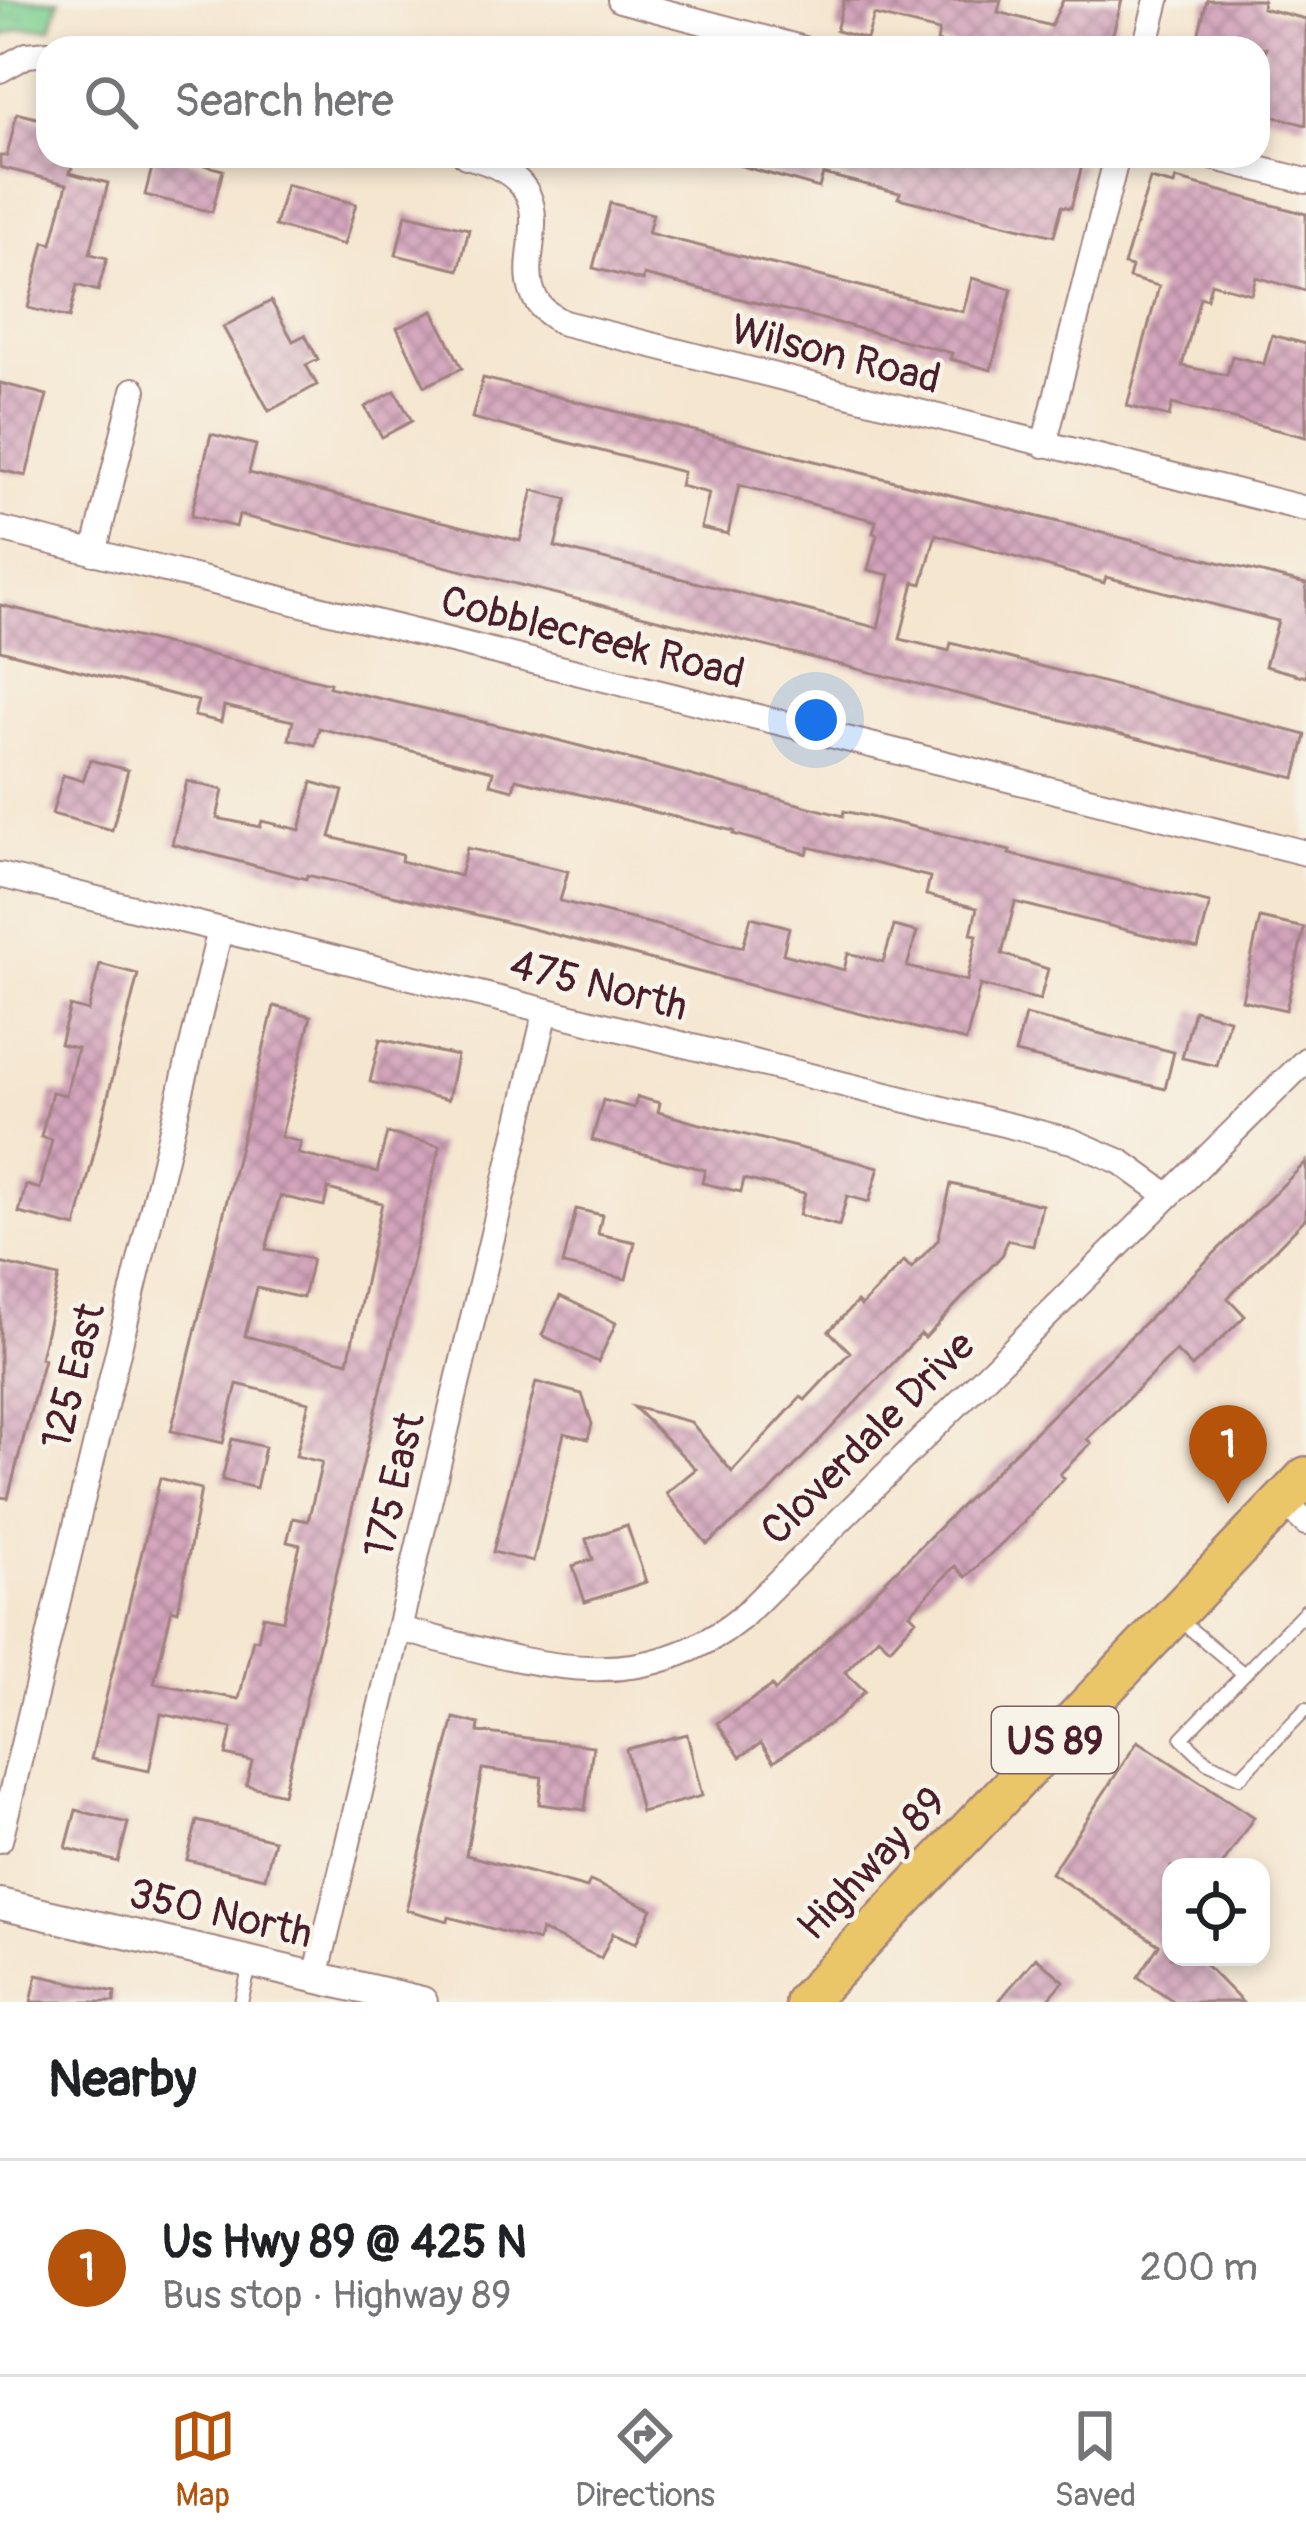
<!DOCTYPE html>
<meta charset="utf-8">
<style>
:root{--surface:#fff;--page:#f2f2f2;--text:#202124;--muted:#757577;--line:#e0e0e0;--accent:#b45309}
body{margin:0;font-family:Pangolin,sans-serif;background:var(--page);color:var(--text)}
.controls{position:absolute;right:36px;bottom:36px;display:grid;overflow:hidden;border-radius:24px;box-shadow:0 6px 18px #0003}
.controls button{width:108px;height:108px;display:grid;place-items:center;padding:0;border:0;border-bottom:3px solid var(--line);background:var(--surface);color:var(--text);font:60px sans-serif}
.you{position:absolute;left:816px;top:720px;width:42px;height:42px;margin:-30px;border:9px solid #fff;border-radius:50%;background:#1a73e8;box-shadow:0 0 0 18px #1a73e833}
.badge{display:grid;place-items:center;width:78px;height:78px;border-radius:50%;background:var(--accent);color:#fff;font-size:39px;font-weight:700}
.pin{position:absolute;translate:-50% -99px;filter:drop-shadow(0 3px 6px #0008)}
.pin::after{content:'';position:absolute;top:63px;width:42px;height:36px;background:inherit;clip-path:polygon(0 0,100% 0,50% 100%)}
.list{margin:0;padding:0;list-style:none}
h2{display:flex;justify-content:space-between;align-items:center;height:156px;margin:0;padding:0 48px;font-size:51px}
h2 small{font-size:39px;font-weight:400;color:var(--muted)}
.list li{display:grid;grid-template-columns:78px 1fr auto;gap:36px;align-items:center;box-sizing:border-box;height:216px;padding:0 48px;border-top:3px solid var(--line)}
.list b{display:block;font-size:45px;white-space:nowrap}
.list p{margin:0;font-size:39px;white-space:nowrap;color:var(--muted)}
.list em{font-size:39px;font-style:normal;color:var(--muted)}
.icon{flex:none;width:66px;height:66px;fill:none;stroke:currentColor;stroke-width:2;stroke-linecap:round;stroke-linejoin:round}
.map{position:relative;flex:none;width:1306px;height:2002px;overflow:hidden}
.search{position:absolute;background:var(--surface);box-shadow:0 6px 18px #0003;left:36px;right:36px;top:36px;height:132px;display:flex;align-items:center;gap:30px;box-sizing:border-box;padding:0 42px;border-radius:36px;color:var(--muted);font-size:45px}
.sheet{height:372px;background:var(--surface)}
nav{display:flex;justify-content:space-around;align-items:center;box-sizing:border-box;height:168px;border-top:3px solid var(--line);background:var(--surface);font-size:33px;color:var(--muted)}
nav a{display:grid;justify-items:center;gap:6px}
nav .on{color:var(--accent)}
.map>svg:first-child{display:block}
.grass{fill:url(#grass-tufts);stroke:#62775e;stroke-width:3}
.building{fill:url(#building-cross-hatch);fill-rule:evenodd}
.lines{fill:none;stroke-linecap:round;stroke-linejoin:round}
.service-casing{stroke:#a0827e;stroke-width:16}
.minor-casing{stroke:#a0827e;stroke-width:28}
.tertiary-casing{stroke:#a0827e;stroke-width:34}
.primary-casing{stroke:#a0827e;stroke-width:44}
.service{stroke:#fff;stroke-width:12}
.minor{stroke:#fff;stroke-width:24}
.tertiary{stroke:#fff;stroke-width:30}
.primary{stroke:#ebc669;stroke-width:39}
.labels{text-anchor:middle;stroke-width:9;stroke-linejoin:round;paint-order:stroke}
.shield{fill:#f7f3e8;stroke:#7e5f64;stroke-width:3}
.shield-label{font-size:39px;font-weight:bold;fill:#4a1f2b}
.street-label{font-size:42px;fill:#4a1f2b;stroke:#f7f3e8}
</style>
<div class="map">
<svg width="1306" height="2002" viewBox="0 0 1306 2002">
<defs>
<pattern id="grass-tufts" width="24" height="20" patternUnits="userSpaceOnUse" patternTransform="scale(3)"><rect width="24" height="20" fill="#7bcf92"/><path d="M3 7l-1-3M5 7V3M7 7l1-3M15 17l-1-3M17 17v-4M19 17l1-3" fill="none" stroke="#6cb17e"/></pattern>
<pattern id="building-cross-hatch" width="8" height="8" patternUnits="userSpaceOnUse" patternTransform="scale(3)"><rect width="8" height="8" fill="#d3a4bc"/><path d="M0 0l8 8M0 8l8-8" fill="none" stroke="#ad8599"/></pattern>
</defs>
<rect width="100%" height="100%" fill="#f7f3e8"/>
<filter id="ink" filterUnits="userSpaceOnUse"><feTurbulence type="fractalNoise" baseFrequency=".00833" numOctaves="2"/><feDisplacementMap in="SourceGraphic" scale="24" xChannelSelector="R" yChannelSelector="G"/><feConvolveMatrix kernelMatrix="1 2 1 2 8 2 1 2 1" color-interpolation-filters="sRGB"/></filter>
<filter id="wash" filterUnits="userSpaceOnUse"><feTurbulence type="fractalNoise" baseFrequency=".004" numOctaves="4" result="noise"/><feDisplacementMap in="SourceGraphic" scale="48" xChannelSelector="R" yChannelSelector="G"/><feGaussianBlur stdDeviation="2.7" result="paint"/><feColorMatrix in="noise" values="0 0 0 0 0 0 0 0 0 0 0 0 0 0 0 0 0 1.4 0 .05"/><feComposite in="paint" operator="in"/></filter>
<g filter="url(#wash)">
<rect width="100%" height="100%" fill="#f5e6d0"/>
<path class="grass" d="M0 0H59L51 28 20 29 0 37Z"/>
<g id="blocks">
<path class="building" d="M844 0H1001L998 12 1051 26 1063 0H1122L1109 48H963L937 42 939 31 874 15 867 39 836 31Z
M1207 0H1263L1262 8 1306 19V125L1258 112V79L1266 48H1195Z
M17 113 48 121V156H75L70 173 108 183 90 254 107 258 98 291 77 285 69 318 28 308 44 242 52 244 67 184 0 167V156H7Z
M155 156H171L223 170 212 212 145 195Z
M732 156H1048L1082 165 1071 208 1062 206 1054 236 898 198 900 193 823 174 819 188 731 163Z
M1150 179 1174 185 1176 179 1306 214V291L1256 277 1251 294 1211 283 1207 299 1200 297 1182 366 1227 375 1232 356 1264 364 1272 335 1306 344V437L1172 404 1169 417 1127 406 1159 286 1129 278 1132 267 1124 265Z
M286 185 356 204 344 245 275 226Z
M610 203 653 214 648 233 963 312 972 278 1012 289 991 370 950 359 952 353 838 323 644 275 643 281 593 268Z
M406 214 469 229 459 270 396 255Z
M271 301 293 341 305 335 318 359 306 365 317 385 269 411 223 327Z
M433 311 462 368 425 386 397 328Z
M483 378 1306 584V677L1265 666 1278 621 1118 580 1106 577 1104 583 936 534 922 584 914 582 900 639 949 651 951 643 1306 735 1295 778 239 515 236 527 191 516 211 434 256 445 249 473 520 541 533 490 567 499 555 547 878 628 890 575 868 570 877 534 873 533 876 521 739 485 728 534 701 528 709 493 680 486 683 472 472 418Z
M0 383 47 395 26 476 0 470Z
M395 391 412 421 382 437 365 407Z
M0 605 330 683 329 687 527 732 843 816 844 811 940 833 1010 851 1009 854 1210 903 1198 948 1015 902 1002 954 1048 969 1040 1000 980 985 966 1041 490 918 307 875 306 879 172 844 187 781 223 790 217 818 260 827 262 821 300 830 312 782 343 791 330 837 402 855 401 861 460 876 467 848 568 871 560 901 743 947 751 917 789 927 783 954 844 970 848 953 883 962 894 926 917 932 907 967 967 981 977 935 971 934 977 908 926 895 930 877 809 847 807 854 733 834 734 831 516 779 513 790 490 784 493 771 319 728 315 745 289 739 293 721 224 706 221 722 194 716 198 701 0 650Z
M90 760 128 770 112 830 52 814 63 775 83 781Z
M1260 918 1304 928 1286 1010 1242 1000Z
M100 964 138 974 76 1227 19 1213 26 1185 40 1189 52 1140 41 1137 52 1092 66 1095 77 1048 60 1044 70 1006 88 1011Z
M274 1006 311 1016 281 1137 301 1142 298 1154 377 1172 387 1133 440 1146 283 1794 246 1785 252 1761 226 1755 232 1728 161 1714 149 1771 91 1759 160 1478 201 1489 178 1611 172 1609 154 1683 239 1699 253 1639 258 1640 263 1616 283 1620 300 1545 287 1542 293 1518 308 1521 322 1462 296 1456 309 1402 237 1384 223 1443 171 1431ZM328 1189 382 1203 348 1362 245 1336 257 1288 303 1298 312 1259 266 1249 280 1196 324 1206Z
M1194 1010 1229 1019 1217 1066 1182 1058Z
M1025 1015 1174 1052 1165 1089 1015 1053Z
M380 1039 457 1056 448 1100 370 1082Z
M637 1097 660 1103 658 1112 692 1122 879 1167 869 1202 847 1196 839 1226 799 1215 805 1193 744 1179 741 1192 702 1183 705 1170 592 1140 603 1100 634 1108Z
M1306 1162V1218L1228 1298 1245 1316 1192 1367 1176 1351 1087 1439 1091 1443 1060 1474 1064 1478 1022 1524 966 1577 955 1566 910 1613 916 1619 890 1648 878 1637 845 1672 865 1691 838 1718 774 1761 761 1743 740 1757 717 1723 772 1686 775 1691Z
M951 1184 1042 1205 1033 1246 1007 1240 1003 1254 925 1338 921 1334 770 1492 707 1544 666 1493 696 1469 634 1407 691 1422 732 1472 801 1397 805 1400 850 1352 829 1331 857 1302 861 1306 904 1261 911 1268 938 1240Z
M576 1209 602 1215 598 1234 635 1242 626 1279 563 1265Z
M0 1263 59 1277 40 1358 44 1359 8 1498 0 1497Z
M560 1296 616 1323 598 1362 542 1335Z
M536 1382 582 1394 592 1424 588 1439 564 1433 533 1562 493 1552Z
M232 1439 265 1447 256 1488 222 1480Z
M627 1525 646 1582 585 1602 573 1566 593 1559 586 1539Z
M454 1718 479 1724 478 1732 593 1746 585 1810 539 1804 542 1777 482 1769 466 1855 587 1888 590 1881 652 1909 636 1943 613 1933 601 1958 541 1930 538 1941 449 1917 448 1921 406 1910Z
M687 1734 702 1796 641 1812 626 1749Z
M1138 1741 1254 1817 1221 1867H1171V1957H1198L1242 2002H1175L1138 1977 1159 1945 1051 1873Z
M76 1810 128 1823 118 1862 66 1848Z
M197 1821 274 1840 265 1878 187 1860Z
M1036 1957 1064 1981 1046 2002H998Z
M37 1975 115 1992 114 2002H31Z"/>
</g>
</g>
<g filter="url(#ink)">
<use href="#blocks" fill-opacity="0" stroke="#a0827e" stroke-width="3"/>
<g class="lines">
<defs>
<path id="service" d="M1306 1610 1182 1738 1207 1762 1240 1777 1306 1709
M1181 1621 1244 1674
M241 2002 251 1963"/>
<path id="minor" d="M620 0 801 48
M1145 48 1157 0
M0 70 27 55 48 53
M466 156C600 189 476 283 564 323L1306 509
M1208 156 1306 181
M1044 445 1117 156
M0 529 1306 853
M94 553 134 390
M0 875 1072 1141 1121 1162 1167 1195
M1283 1501 1306 1523
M399 1629C520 1659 633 1705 741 1618L1306 1060
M0 1840 220 930
M316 1977 546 1011"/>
<path id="tertiary" d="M0 1904 422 2002"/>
<path id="primary" d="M805 2002 1306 1477"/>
</defs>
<use href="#service" class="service-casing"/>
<use href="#minor" class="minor-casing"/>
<use href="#tertiary" class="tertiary-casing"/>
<use href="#primary" class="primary-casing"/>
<use href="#service" class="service"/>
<use href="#minor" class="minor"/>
<use href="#tertiary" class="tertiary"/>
<use href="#primary" class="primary"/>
</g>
</g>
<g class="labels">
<rect class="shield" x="992" y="1707" width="126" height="66" rx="9"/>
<g class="shield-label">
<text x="1055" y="1754">US 89</text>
</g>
<g class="street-label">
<text transform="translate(836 353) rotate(14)" y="15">Wilson Road</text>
<text transform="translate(593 636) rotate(14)" y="15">Cobblecreek Road</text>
<text transform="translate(599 984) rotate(14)" y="15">475 North</text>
<text transform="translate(72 1376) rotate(-76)" y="15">125 East</text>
<text transform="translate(867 1437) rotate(-45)" y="15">Cloverdale Drive</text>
<text transform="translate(393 1485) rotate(-77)" y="15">175 East</text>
<text transform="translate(871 1863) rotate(-46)" y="15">Highway 89</text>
<text transform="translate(221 1912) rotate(13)" y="15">350 North</text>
</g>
</g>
</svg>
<div class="controls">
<button><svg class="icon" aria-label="locate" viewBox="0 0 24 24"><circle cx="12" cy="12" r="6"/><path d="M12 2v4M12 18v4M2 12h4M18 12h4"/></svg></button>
</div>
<div class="you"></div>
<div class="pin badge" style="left:1228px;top:1504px">1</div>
<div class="search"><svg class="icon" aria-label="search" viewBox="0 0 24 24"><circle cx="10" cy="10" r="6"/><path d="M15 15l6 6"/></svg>Search here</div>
</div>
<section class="sheet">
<h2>Nearby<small></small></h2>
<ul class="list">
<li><span class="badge">1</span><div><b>Us Hwy 89 @ 425 N</b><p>Bus stop · Highway 89</p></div><em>200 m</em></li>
</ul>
</section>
<nav>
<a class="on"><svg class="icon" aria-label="map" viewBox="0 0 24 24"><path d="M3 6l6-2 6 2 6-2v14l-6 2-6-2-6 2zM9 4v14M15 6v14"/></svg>Map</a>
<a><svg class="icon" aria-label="directions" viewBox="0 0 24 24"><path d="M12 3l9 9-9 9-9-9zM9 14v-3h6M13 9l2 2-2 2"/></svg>Directions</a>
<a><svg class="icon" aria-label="saved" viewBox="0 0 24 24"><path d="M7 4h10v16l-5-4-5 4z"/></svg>Saved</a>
</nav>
